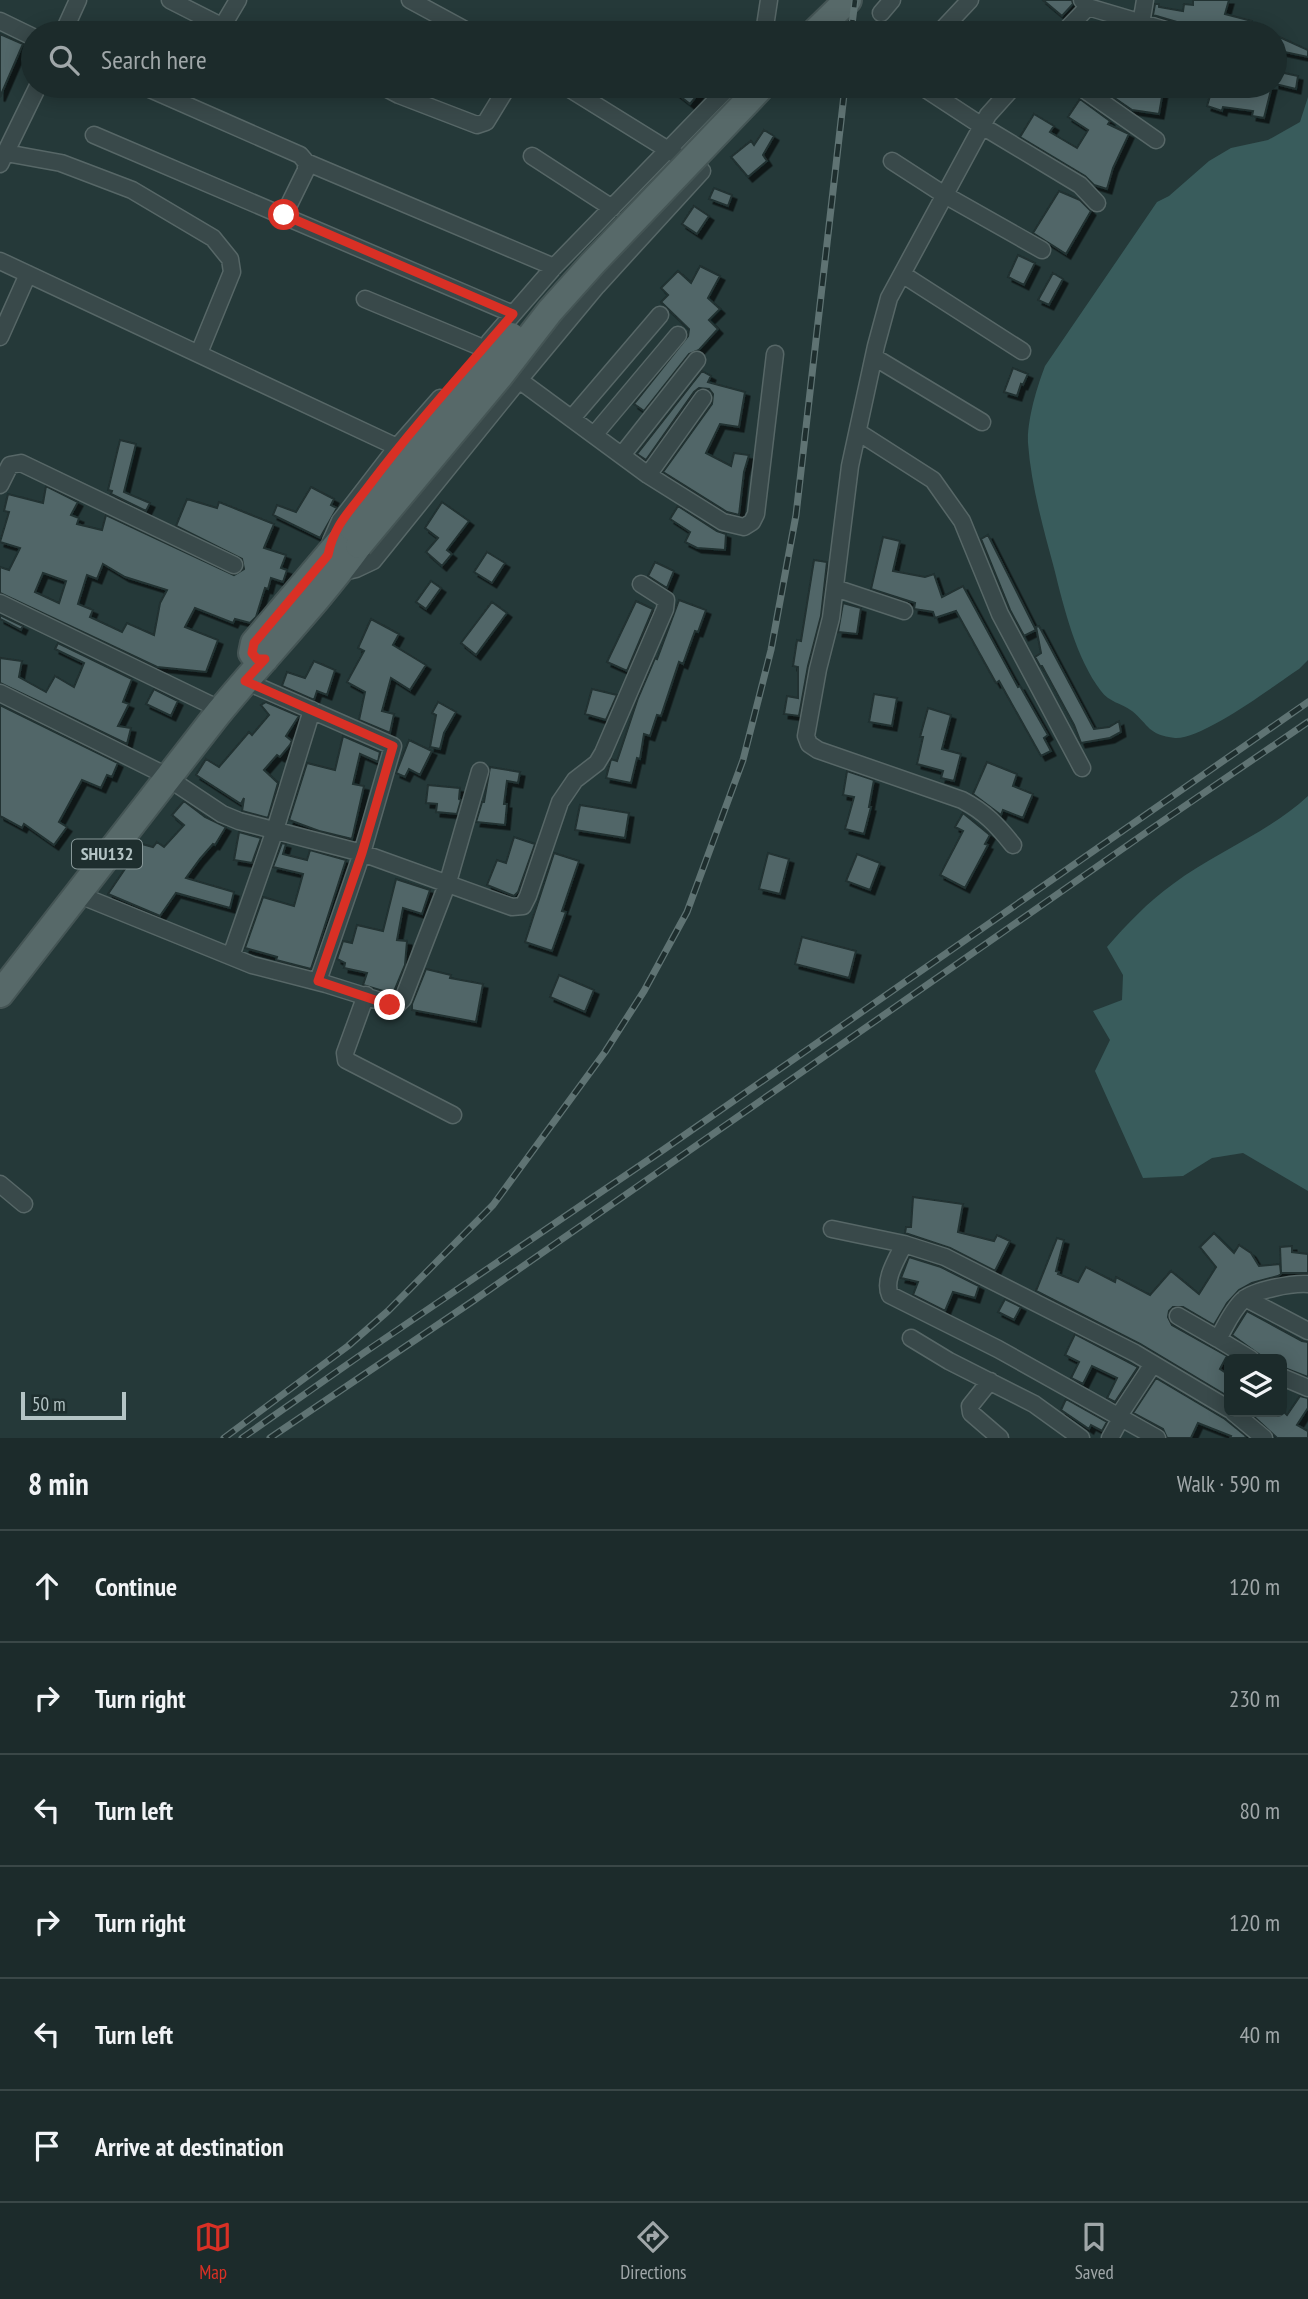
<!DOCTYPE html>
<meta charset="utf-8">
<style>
:root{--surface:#1c2b2b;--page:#253333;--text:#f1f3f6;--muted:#a0a7a9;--line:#3a4747;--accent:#d93025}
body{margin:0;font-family:"PT Sans Narrow",sans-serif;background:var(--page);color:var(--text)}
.controls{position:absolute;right:21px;bottom:21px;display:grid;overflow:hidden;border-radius:10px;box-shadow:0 4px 18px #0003}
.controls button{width:63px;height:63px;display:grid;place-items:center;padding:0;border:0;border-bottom:2px solid var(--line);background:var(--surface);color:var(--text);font:35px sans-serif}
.scale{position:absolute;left:21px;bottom:18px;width:105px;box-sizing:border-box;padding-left:7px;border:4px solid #b4c4c5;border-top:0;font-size:19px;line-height:24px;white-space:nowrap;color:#b4c4c5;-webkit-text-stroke:5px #1e2e2e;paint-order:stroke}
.stop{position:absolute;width:21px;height:21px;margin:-16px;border:5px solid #d93025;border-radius:50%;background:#fff}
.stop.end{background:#d93025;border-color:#fff;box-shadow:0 2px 7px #0008}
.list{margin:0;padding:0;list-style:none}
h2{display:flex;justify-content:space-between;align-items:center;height:91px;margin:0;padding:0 28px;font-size:30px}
h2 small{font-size:23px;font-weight:400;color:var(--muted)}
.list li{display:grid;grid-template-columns:46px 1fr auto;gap:21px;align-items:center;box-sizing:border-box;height:112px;padding:0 28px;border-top:2px solid var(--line)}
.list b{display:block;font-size:26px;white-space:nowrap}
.list em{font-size:23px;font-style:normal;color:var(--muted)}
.icon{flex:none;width:38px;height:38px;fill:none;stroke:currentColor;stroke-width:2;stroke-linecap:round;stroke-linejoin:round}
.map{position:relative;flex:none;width:1308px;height:1438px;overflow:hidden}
.search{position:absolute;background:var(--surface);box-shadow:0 4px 18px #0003;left:21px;right:21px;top:21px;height:77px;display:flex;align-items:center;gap:18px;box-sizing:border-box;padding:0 24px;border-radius:38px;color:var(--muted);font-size:26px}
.sheet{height:763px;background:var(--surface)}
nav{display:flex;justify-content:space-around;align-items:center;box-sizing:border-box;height:98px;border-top:2px solid var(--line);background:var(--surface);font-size:19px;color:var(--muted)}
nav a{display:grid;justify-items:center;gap:4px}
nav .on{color:var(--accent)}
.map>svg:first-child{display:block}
.water{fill:#395c5c}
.building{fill:#516667;stroke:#203030;stroke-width:2;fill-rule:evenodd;filter:url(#shadow)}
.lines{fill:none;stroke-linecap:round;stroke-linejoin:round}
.minor-casing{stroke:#576767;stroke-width:19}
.primary-casing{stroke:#455555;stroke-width:30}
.minor{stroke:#39494a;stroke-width:16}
.primary{stroke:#576969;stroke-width:26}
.rail-casing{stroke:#5f7373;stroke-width:7}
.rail{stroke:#1e2e2e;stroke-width:4.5;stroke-dasharray:13;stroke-linecap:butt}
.primary-bridge-casing{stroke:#455555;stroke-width:30;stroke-linecap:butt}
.primary-bridge{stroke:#576969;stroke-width:26}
.route{stroke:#d93025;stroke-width:9}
.labels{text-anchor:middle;stroke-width:5;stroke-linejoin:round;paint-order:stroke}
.shield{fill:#1e2e2e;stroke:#879798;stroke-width:2}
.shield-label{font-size:18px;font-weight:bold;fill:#b4c4c5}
</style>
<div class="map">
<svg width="1308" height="1438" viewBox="0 0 1308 1438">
<defs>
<filter id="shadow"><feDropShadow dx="4.5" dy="4.5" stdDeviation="0" flood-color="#0009"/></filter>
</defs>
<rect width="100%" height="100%" fill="#253939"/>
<path class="water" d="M1308 97V660L1299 669C1275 685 1202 740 1175 738 1148 735 1149 725 1132 711 1121 703 1109 702 1101 691 1076 658 1064 608 1054 568 1043 527 1031 485 1028 443 1027 420 1037 387 1045 366L1157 202 1169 196 1209 161 1231 148 1268 140 1300 122Z
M1308 796V1191L1243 1153 1212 1158 1183 1176 1143 1178 1095 1071 1110 1040 1093 1011 1122 1000 1123 975 1107 947C1126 925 1149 901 1173 884 1216 852 1268 833 1308 796Z"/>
<path class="building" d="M1043 0H1072L1073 4 1062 16Z
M1193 0H1229L1225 14 1252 21 1249 33H1186L1184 26 1180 23 1153 15 1155 4H1159V7L1183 11 1184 4 1193 5Z
M0 34 23 44 0 97Z
M1275 35 1308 50V57L1275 50Z
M1275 71 1298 76 1296 89 1275 84Z
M667 86H705L690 104Z
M1097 86H1164L1159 114 1132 110Z
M1213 86H1272L1264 118 1252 116 1253 111 1223 107 1222 111 1207 106Z
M1080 99 1110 121 1108 124 1129 134 1113 168 1107 189 1094 185 1085 176 1020 137 1034 114 1054 126 1050 132 1077 148 1088 130 1068 117Z
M764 130 774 136 763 155 767 161 748 177 731 157 751 141 754 145Z
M714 188 732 195 728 206 709 199Z
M1059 191 1080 200 1091 211 1066 254 1033 233Z
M694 206 709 216 697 234 682 224Z
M1018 255 1035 263 1024 285 1008 277Z
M700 266 720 276 708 298 720 309 709 320 718 329 699 350 689 354 644 411 634 404 688 336 689 329 661 302 668 295 661 288 678 271 691 283Z
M1053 273 1063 279 1049 305 1038 300Z
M1013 368 1028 374 1023 385 1021 384 1017 396 1004 392Z
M702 371 711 376 708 382 745 392 739 427 720 424 706 453 731 466 734 453 749 455 744 472 739 515 727 512 663 472 712 404 713 394 709 389 699 388 694 392 646 460 637 454Z
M120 440 136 444 124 492 150 503 146 511 111 494 112 491 108 490Z
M46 486 78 502 71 515 79 518 77 524 102 530 106 515 234 575 244 569 242 559 176 526 187 499 217 508 219 502 274 524 264 548 286 555 281 568 287 570 283 582 271 578 268 589 265 588 256 617 250 623 235 619 233 623 195 608 185 627 218 640 206 672 157 667 0 593V567L9 570 20 548 0 542 9 512 4 511 8 494 43 503ZM103 564 125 577 167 590 160 603 154 635 127 623 122 632 90 617 93 610 78 604 87 575 97 579ZM43 573 66 581 59 603 35 592Z
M311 487 334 499 331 505 337 508 320 538 273 515 277 505 296 512Z
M442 502 469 521 447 550 452 554 442 566 426 552 438 538 425 528Z
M678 506 717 531 726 534 725 550 697 548 685 542 690 532 670 519Z
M988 535 1036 630 1024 636 1010 610 981 539Z
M883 537 900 541 893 571 925 577 934 574 942 597 963 586 1018 687 1020 686 1048 735 1044 738 1051 751 1041 756 999 681 996 683 956 611 935 618 933 612 914 609 915 603 871 589Z
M487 552 505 563 492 583 474 572Z
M814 560 827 562 821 616 808 666 799 716 784 714 787 696 798 698V667L793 666 797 640 801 641Z
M655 562 674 571 667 588 648 576Z
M431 581 441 588 426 609 416 602Z
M679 600 706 610 698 632 695 631 683 664 679 662 661 716 657 715 650 736 644 734 640 759 637 758 631 783 606 778 611 759 617 761 638 698 655 658 657 659Z
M636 601 653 609 627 671 607 662Z
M492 602 507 613 476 655 461 643Z
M843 603 861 608 857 634 838 632Z
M0 615 23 626 21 630 0 619Z
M371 619 399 634 393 645 426 665 410 690 391 678 382 711 394 714 390 733 359 720 365 692 347 682 364 651 358 648Z
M1039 626 1094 729 1109 727 1119 721 1121 732 1110 738 1081 743 1074 725 1042 666H1040L1035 657 1041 653 1036 627Z
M58 643 132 679 123 702 129 704 118 726 131 728 127 744 0 683V658L22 661 19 677 46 692 55 676 74 687 84 663 55 649Z
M314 661 335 670 327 695 317 691 314 700 282 686 287 672 305 678Z
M154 689 178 701 171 716 146 704Z
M592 689 617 695 606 720 585 714Z
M874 694 897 698 892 726 869 722Z
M266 702 299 716 286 736 292 741 290 745 280 757 277 755 264 770 278 783 268 818 242 811 244 798 241 804 196 775 206 759 219 767 249 732 252 735 269 715 261 705Z
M438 702 456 712 444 733 440 749 430 747 436 715 432 713Z
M0 705 118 763 112 777 107 775 101 788 82 780 59 822 67 827 54 845 24 824 22 828 0 816Z
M928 708 951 715 942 749 961 754 954 781 941 778 943 771 917 764 923 737H920Z
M343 736 380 752 378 762 360 754 353 784 364 786 352 839 319 831 289 820 307 763 335 770Z
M409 740 432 751 420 775 409 769 405 777 396 773Z
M987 762 1017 774 1013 786 1033 794 1023 818 1003 810 1001 815 973 794Z
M490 767 520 772 518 783 507 781 504 804H507L505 825 476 822 482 802H484Z
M847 771 874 780 869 807H871L864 834 845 829 854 797 843 795Z
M428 785 460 788 459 799 461 800 457 814 436 812 437 804 426 803Z
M184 801 205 817 226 827 215 845 213 844 200 859 186 878 234 892 230 908 176 893 160 916 108 894 133 857 136 859 142 844 153 847 157 842 164 847 184 825 172 815Z
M580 805 629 813 625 838 575 830Z
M963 813 990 835 985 844 988 845 965 888 940 875 963 831 955 827Z
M239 832 261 838 252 863 234 860Z
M514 837 535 844 518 892 514 896 487 885 497 860 506 863Z
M282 843 286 844 283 854 307 860 310 850 346 860 311 969 276 960 277 957 245 948 263 897 294 906 303 874 273 867Z
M554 853 579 861 562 911 566 912 552 951 525 942Z
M768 853 789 859 780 894 759 889Z
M857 854 880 863 870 890 846 881Z
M396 879 430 890 422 914 403 908 397 940 407 941 405 965 393 994 363 985 367 973 344 968 345 963 337 959 343 941 352 943 357 925 383 931Z
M802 937 856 951 849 978 795 964Z
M426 969 451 975 450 978 483 984 476 1022 412 1010V1004Z
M559 975 594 990 585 1012 550 997Z
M913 1197 963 1204 958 1232 994 1241 997 1235 1010 1241 995 1271 950 1248 905 1233 906 1227H911Z
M1214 1233 1234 1253 1239 1245 1251 1253 1259 1266 1280 1264 1281 1274 1278 1276 1252 1283 1239 1290 1227 1303 1214 1325 1183 1307H1173L1169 1311 1168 1317 1172 1325 1227 1356 1220 1369 1229 1375V1397L1140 1344 1036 1291 1057 1238 1064 1240 1056 1271 1059 1272 1058 1274 1078 1282 1086 1267 1115 1282 1116 1277 1150 1295 1171 1271 1199 1294 1216 1267 1200 1247Z
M1292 1246V1252L1308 1254V1273H1281L1280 1247Z
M909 1257 941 1267 979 1286 975 1298 953 1292 945 1311 913 1295 918 1282 901 1278Z
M1005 1299 1021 1307 1014 1320 998 1312Z
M1247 1311 1302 1341 1308 1342V1377L1282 1367V1359H1271V1357L1260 1355 1232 1335Z
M1075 1334 1138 1367 1115 1402 1107 1398 1117 1378 1092 1366 1083 1384 1071 1378 1079 1362 1065 1355Z
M1156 1378 1225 1419 1246 1436 1245 1438H1230L1231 1436 1198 1423 1191 1438H1167L1163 1429 1133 1413Z
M1300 1396 1308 1398V1408L1297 1425 1308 1431V1438H1277L1249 1412H1284L1287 1415Z
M1066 1399 1107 1422 1102 1431 1091 1425 1089 1429 1061 1410Z"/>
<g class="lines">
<defs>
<path id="minor" d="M170 0 235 33
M410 0 471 33
M1088 7 1176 33
M881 13 892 0
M0 21 33 37
M1141 24 1145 0
M222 27 238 0
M63 33 78 0
M764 33 769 0
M939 33 970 0
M1063 33 1088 7 1082 0
M143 86 300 155 306 162V170L284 215
M382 86 399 95 477 125 486 122 508 86
M921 86 982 126 1080 185 1097 203
M1079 86 1156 140
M94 135 513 314
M6 153 61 163 132 190 213 238 230 259 232 272 199 353
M532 156 612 208
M892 161 943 194 1042 250
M306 162 554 267
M0 164 38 86
M0 261 397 447
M902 274 1022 351
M365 299 483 348
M0 337 28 274
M489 342 554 267 730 86
M874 357 982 422
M519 380 597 286 702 171 565 86
M572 418 660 315
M858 432 933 480 962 521 1000 614 1082 768
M594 435 678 335
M622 455 697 360
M648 475 703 398
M0 485 10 465 21 463 234 565
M331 541 340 521 397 447 440 398
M339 573 356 569 373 561 519 380 648 475 723 522 744 527 752 522 756 514 775 354
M835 588 904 611
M0 603 209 704
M245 681 393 746 362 853 318 981
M0 693 159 772 222 814 239 821 362 853 512 907 523 906 528 896 560 802 575 780 597 763 603 753 665 609 666 600 641 584
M1013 845C997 825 985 812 962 800L818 750 809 744 806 736 818 669 831 618 850 466 876 346 889 298 988 115 1014 86
M77 894 252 965 326 984 396 1006 403 999 448 882 480 771
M231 956 275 830 312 710
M366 995 345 1053 346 1060 453 1115
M0 1184 24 1204
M832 1229 904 1244
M1245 1298 1308 1331
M1178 1316 1218 1339
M911 1338 949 1361 1034 1404 1081 1438
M1251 1359 1218 1339C1225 1327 1232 1310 1243 1300 1254 1290 1292 1283 1308 1284
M1282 1377 1308 1388
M990 1381 970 1406 971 1413 1000 1438
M1233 1412 1264 1438
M1118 1417 1153 1364
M1110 1438 1121 1418
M1157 1438 998 1349 890 1295C883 1280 897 1259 904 1244L945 1257 1135 1353 1229 1409"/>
<path id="primary" d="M814 33 848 0
M265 659H257L252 653 254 643 347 533
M0 994 216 716C263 658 315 606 359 545"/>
</defs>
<use href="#minor" class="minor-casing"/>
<use href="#primary" class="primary-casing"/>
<use href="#minor" class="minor"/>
<use href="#primary" class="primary"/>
<defs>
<path id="rail" d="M851 33 855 0
M224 1438 348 1346 388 1311 493 1205 605 1052 644 991 687 912 743 760 771 650 796 515 845 86
M242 1438 365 1352 663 1150 1308 702
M270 1438 473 1301 1151 829 1308 722"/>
</defs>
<use href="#rail" class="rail-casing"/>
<use href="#rail" class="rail"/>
<defs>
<path id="primary-bridge" d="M352 527 457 397 511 336
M359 545 499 377 550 311 593 263 762 86"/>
</defs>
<use href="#primary-bridge" class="primary-bridge-casing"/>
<use href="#primary-bridge" class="primary-bridge"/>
</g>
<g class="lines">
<path class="route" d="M284 215 513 314C464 371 413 427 368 487 350 511 334 525 328 555L254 643 252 653 257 659H265L245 681 393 746 362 853 318 981 390 1005"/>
</g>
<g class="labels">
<rect class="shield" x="72" y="839.5" width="70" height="29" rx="5"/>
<g class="shield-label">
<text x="107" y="860">SHU132</text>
</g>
</g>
</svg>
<div class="controls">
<button><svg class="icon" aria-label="layers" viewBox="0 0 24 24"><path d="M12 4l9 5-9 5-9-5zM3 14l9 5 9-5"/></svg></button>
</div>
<div class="scale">50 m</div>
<div class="stop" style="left:284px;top:215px"></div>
<div class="stop end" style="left:390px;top:1005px"></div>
<div class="search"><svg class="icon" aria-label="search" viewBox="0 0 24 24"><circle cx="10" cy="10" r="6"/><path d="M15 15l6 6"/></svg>Search here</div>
</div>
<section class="sheet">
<h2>8 min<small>Walk · 590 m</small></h2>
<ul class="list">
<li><svg class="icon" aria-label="ahead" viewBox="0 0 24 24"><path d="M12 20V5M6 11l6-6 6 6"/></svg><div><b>Continue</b></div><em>120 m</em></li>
<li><svg class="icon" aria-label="right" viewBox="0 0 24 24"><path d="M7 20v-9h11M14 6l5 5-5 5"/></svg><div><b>Turn right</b></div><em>230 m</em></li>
<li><svg class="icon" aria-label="left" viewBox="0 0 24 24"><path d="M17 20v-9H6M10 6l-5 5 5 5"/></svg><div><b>Turn left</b></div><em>80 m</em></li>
<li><svg class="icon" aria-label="right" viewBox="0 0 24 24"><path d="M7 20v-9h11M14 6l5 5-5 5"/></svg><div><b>Turn right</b></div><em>120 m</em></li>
<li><svg class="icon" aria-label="left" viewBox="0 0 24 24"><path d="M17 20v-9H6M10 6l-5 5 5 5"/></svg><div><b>Turn left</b></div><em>40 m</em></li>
<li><svg class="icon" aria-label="arrive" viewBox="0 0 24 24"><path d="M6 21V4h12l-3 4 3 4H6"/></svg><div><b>Arrive at destination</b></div></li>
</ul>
</section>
<nav>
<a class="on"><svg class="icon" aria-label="map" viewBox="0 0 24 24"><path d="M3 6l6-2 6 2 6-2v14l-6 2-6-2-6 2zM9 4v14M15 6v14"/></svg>Map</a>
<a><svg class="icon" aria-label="directions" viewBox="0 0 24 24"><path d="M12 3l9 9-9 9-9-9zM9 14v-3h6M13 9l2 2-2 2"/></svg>Directions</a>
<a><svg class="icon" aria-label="saved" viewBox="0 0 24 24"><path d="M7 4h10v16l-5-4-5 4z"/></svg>Saved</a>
</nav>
